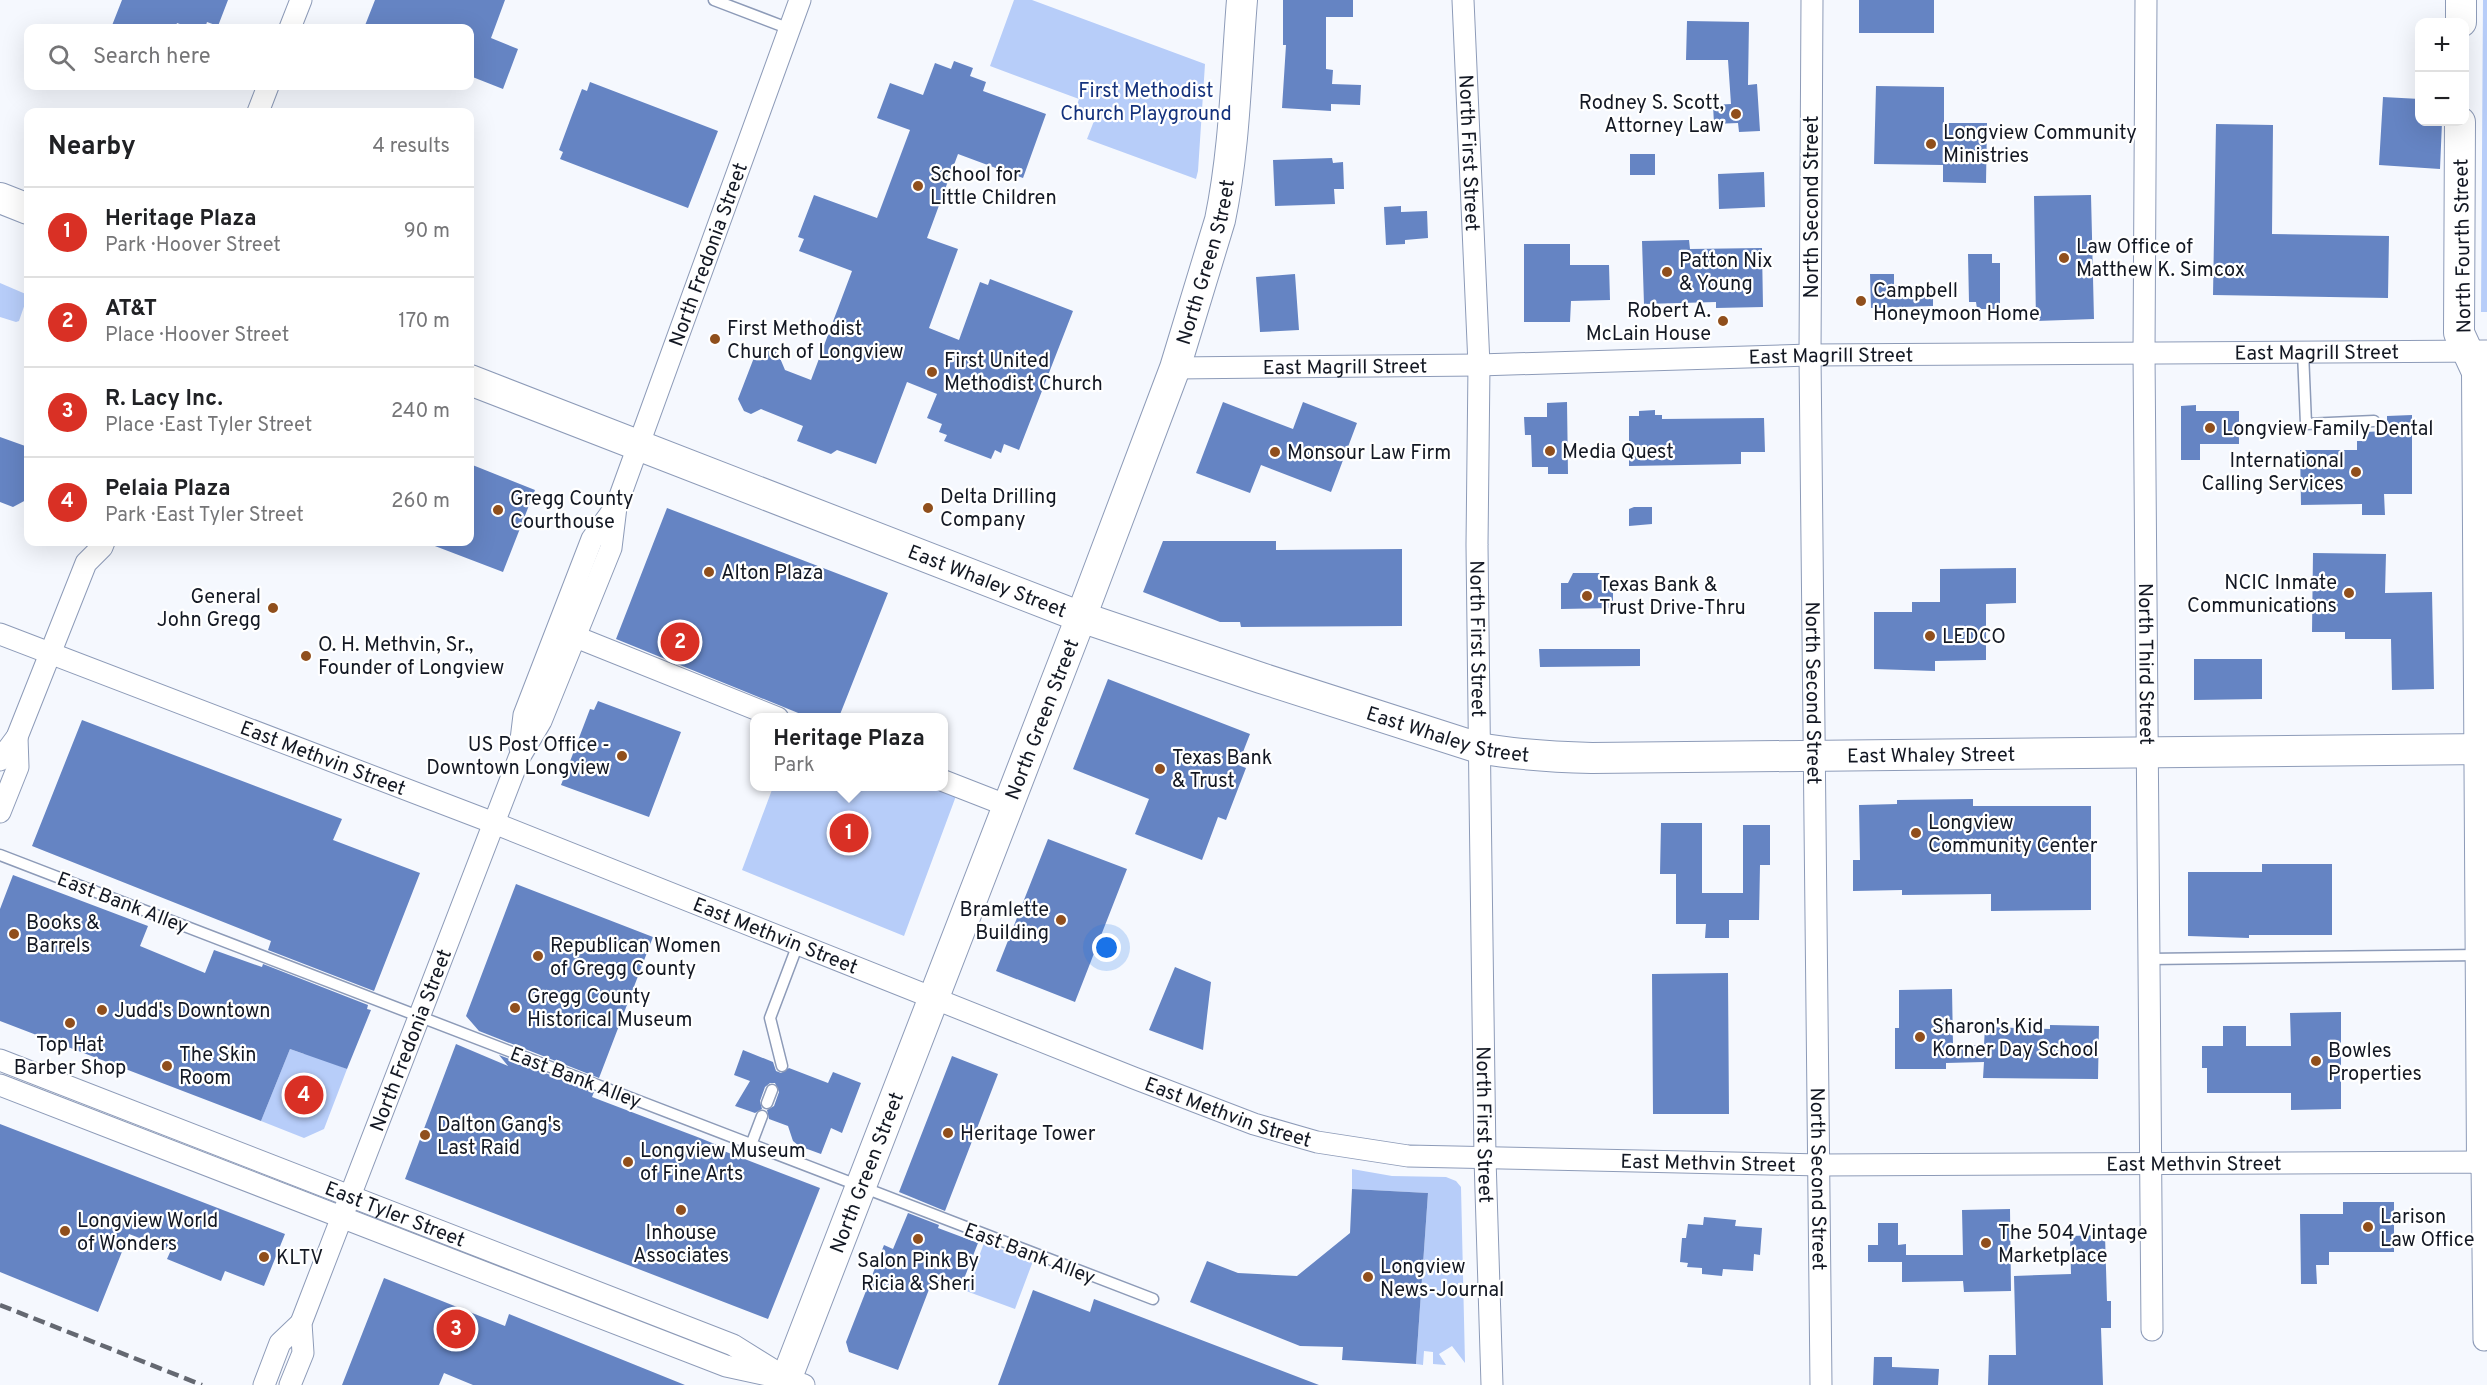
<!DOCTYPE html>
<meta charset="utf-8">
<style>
:root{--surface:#fff;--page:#f2f2f2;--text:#202124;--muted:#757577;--line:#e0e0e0;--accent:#d93025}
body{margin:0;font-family:Overpass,sans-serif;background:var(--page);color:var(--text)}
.controls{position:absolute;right:18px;top:18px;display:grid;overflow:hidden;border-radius:12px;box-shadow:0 6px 24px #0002}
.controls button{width:54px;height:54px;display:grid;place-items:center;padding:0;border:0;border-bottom:2px solid var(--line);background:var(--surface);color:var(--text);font:30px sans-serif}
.you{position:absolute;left:1107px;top:948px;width:21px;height:21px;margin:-15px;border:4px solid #fff;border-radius:50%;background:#1a73e8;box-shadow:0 0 0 9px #1a73e833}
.badge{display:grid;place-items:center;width:39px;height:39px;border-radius:50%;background:var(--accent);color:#fff;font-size:20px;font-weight:700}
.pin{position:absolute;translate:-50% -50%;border:3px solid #fff;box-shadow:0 2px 6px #0006}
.popup{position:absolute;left:750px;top:713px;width:198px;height:78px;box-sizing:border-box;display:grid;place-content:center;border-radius:12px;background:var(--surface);filter:drop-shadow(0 2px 4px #0005);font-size:20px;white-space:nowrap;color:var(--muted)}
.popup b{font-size:22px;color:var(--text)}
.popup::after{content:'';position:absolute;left:50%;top:100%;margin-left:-12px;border:12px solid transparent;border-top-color:var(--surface)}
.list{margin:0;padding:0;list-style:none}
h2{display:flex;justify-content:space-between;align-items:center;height:78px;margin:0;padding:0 24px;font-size:26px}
h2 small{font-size:20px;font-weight:400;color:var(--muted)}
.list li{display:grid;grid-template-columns:39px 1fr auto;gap:18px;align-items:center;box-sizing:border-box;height:90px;padding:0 24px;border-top:2px solid var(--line)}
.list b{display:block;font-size:22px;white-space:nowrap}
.list p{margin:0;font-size:20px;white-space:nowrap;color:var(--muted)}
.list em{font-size:20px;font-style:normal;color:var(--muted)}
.icon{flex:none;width:33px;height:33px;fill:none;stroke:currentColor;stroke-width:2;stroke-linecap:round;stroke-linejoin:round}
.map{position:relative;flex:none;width:2487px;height:1385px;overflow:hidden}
.search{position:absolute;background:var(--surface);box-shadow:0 6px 24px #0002;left:24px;top:24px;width:450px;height:66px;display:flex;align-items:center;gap:15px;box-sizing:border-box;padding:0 21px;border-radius:12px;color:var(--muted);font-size:22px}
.panel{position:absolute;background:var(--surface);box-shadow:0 6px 24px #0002;left:24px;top:108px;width:450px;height:438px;border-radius:12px}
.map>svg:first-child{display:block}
.green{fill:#b7cdf9}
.building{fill:#6584c3}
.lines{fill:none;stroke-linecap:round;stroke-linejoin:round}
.lane-casing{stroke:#8d9bb8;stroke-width:13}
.street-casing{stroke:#8d9bb8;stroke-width:23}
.secondary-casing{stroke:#8d9bb8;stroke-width:32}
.lane{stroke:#fff;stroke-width:10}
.street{stroke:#fff;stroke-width:21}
.secondary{stroke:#fff;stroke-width:30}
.rail{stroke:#646871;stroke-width:4.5;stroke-dasharray:12 6;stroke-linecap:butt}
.poi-dot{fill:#904f1c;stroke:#fff;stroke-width:2}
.labels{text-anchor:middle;stroke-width:4.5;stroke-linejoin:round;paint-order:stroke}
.park-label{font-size:20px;fill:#14327d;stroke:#fff}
.poi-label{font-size:20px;fill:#131823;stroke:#fff;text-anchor:start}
.street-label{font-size:20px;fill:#131823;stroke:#fff}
</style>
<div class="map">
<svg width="2487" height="1385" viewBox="0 0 2487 1385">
<rect width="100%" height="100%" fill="#f5f8fe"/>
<path class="green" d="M1014 0H1032L1205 64 1198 171 1196 179 1087 139 1094 121 1074 114 1079 99 990 66Z
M2483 0H2487V312H2481Z
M0 283 28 295 19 321 16 322 0 317Z
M773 787H933L956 796 904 936 742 870Z
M307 1047 325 1060 347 1069 324 1129 304 1138 261 1121 290 1049 304 1054Z
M1352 1169 1392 1176 1446 1177 1456 1181 1461 1187 1465 1363 1452 1346 1439 1354 1446 1365 1433 1364V1352L1424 1351 1423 1365 1416 1364 1428 1193 1352 1189Z
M984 1243 1033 1261 1015 1309 966 1291Z"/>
<path class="building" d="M122 0H228L218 26 207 22 205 28H191L177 23 175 28H111Z
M375 0H505L491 38 518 49 503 89 470 76V28H364Z
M1283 0H1353V17H1326V69L1333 70 1332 84 1361 85 1360 105 1331 104V111L1282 108 1286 45H1283Z
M1859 0H1934V33H1859Z
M1687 21 1749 22 1748 85 1757 84 1760 131 1739 132 1738 123 1714 124 1713 105 1731 104 1728 60H1686Z
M954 61 973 68 970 76 986 82 983 91 1046 114 1023 178 958 154 927 238 958 249 929 328 959 340 980 282 988 285 990 279 1073 311 1019 450 1004 444 1001 453 995 450 991 459 944 441 947 435 939 432 942 424 927 418 937 394 907 382 876 464 837 450 831 454 797 441 803 426 761 409 751 414 744 411 738 399 755 355 769 349 777 351 785 370 811 380 852 271 799 251 804 239 798 237 814 195 877 218 910 130 877 118 890 83 923 95 935 63 951 69Z
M590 82 718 131 688 208 560 159 563 152 559 150 572 115 582 89 587 91Z
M1876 86 1944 87V123H1987L1986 183 1943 182V165L1874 164Z
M2383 97 2420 99V122H2442L2440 169 2379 165Z
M2216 124 2273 125 2272 234 2389 236 2388 298 2213 295Z
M1630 154H1655V175H1630Z
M1332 158 1333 163 1343 162 1344 189H1334L1335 204 1275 206 1273 160Z
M1764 172 1765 207 1719 209 1718 174Z
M2091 195 2094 319 2036 321 2034 196Z
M1401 206V212L1427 211 1428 238 1405 240V244L1386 245 1384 207Z
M1689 240 1690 249 1762 248 1763 307 1716 308V302L1644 304 1642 241Z
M1524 244H1570V265H1609L1610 300 1571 301 1570 322H1524Z
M1968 254H1992V263H2000V309H1977L1976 302H1969Z
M1295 274 1299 330 1260 332 1256 277Z
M1870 274H1894V285L1933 287V306L1871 308Z
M1223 402 1293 429 1303 402 1357 423 1331 492 1261 465 1250 493 1196 473Z
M1567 402 1568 474H1548V467H1532L1531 435H1525L1524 417H1547V403Z
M2196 405V411H2239V444H2200V460H2181V406Z
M1655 410V415H1662V419L1764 418 1765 452H1741V464L1629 466V416H1639V411Z
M2412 415V494H2384L2385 515H2362V504L2301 505 2300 450H2357V441H2365V432L2387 431V416Z
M0 437 28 447V499L13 507 0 502Z
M470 464 535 490 503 572 427 543 470 542Z
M1634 507H1652V524L1629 526V509Z
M667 508 888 593 839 717H808L616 639Z
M1163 541H1276V550L1402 549V626L1241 627 1240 622H1220L1143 592Z
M2313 553 2386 554 2385 593 2432 592 2434 689 2392 690 2391 639H2345V632H2312Z
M2016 568V603L1986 604V660L1935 661V671L1874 669V612H1912V602H1940V569Z
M1573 573H1599L1604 582H1613V608L1561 609V583H1568Z
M1539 649H1640V666L1540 667Z
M2194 659H2262V699L2194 700Z
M1108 679 1250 734 1238 765 1246 768 1226 820 1218 817 1202 860 1135 834 1149 799 1073 769Z
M598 701 681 732 649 817 561 785 590 709 594 710Z
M82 720 342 819 333 840 420 873 374 991 268 950 271 941 32 846Z
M1973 799V806H2091V910L1991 911V894L1902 895V890L1853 891V860H1860L1859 805 1897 804V800Z
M1661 823H1702V893H1743V825H1770V865H1760L1759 920H1729V938H1705L1706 924H1676V874H1660Z
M1048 839 1127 869 1075 1002 996 971Z
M2262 864H2332V935H2249V938L2188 936V872H2262Z
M13 875 148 926 140 946 205 973 214 950 262 967 263 964 368 1005 367 1009 371 1010 347 1069 290 1049 261 1121 0 1021V909Z
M516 884 653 937 599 1078 479 1031 466 1016Z
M1175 967 1211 982 1203 1050 1149 1030Z
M1728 973 1729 1114H1653L1652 974Z
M1952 989 1953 1045H1984L1985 1027 2050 1029V1025L2099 1026 2098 1079 1983 1078 1984 1062 1946 1063V1069H1895V1028H1899V990Z
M2341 1012V1109L2291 1110V1093H2207V1068H2202V1046H2223V1026H2246V1046H2291L2290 1013Z
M456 1044 508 1066 499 1055 594 1092 592 1097 700 1138 717 1145 716 1148 820 1188 768 1319 405 1179Z
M743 1050 773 1062 776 1071 781 1073 789 1068 828 1083 833 1072 861 1083 842 1133 831 1128 821 1154 799 1146 793 1141 788 1126 769 1119 767 1110 774 1106 779 1092 775 1083H770L765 1087 760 1101 762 1109 755 1113 735 1106 750 1081 734 1075Z
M952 1056 998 1074 945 1211 899 1192Z
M0 1124 285 1234 264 1286 225 1271 221 1281 167 1259 171 1250 129 1234 98 1312 0 1272Z
M1352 1189 1428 1193 1416 1364 1342 1360 1343 1347 1300 1346 1190 1302 1207 1261 1238 1273 1297 1276 1350 1233Z
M2343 1202H2394V1252H2329V1265H2316L2317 1284H2301L2300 1214H2343Z
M2010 1209 2011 1291 1964 1292 1963 1281 1902 1282V1262H1868V1245H1878V1223H1898V1245L1906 1244V1255H1963L1962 1210Z
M908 1213 939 1225 938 1228 978 1243 960 1289 933 1279 898 1370 849 1352 846 1342 884 1245 893 1249Z
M1704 1217 1736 1220 1735 1226 1762 1228 1760 1255 1754 1254 1753 1271 1723 1269 1722 1276 1702 1274V1268L1687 1267 1688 1263 1680 1262 1682 1238H1686L1688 1224 1703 1225Z
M2105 1235 2107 1301H2111V1328H2101L2103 1385H1988L1989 1355H2016L2014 1276 2071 1274 2070 1236Z
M384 1278 505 1326 509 1314 685 1385H473L444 1373 439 1385H342Z
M1033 1290 1090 1312 1094 1299 1319 1385H998Z
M1874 1357H1892V1367L1939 1369 1938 1385H1873Z"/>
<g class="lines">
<defs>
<path id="lane" d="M714 0 790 29
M2303 352 2306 424 2374 421
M0 855 1153 1299
M2148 959 2480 955
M782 1066 770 1018 798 944
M767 1103 772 1090
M751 1145 762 1116"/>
<g id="street">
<path id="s1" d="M1463 0 1479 365 1477 545 1480 795 1485 1158 1492 1385"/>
<path id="s2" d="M1812 0 1810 355 1821 1385"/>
<path id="s3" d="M2146 0 2144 353 2152 1330"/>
<path d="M290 28 301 0"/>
<path d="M258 112 268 86"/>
<path id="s4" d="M1175 368 1479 365 1810 355 2487 351"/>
<path id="s5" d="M0 634 494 823 1134 1078 1254 1124 1317 1142 1408 1156 1820 1165 2482 1162 2484 1340"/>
<path d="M576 637 778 718"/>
<path d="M520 748 524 715 592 539 614 509"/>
<path d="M0 760 17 737 86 563 102 547 104 542"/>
<path d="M944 781 1008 806"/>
<path d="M0 812 18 767 17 737"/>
<path id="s6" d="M0 1060 733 1345 778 1373"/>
<path d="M0 1085 726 1366 786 1379 804 1385"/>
<path d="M264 1385 280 1343 301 1323"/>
<path id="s7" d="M290 1385 303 1353 301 1323 519 758 541 721 611 548 616 507 800 0"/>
</g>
<g id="secondary">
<path d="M2461 22V0"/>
<path d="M2460 122 2459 333 2477 372 2482 1162H2487"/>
<path d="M0 198 28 209"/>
<path id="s8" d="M470 380 1081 617 1261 678 1479 748C1517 755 1554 757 1592 758L2487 749"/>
<path id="s9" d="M784 1385 1081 617 1175 368 1220 220C1235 148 1236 73 1242 0"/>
</g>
</defs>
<use href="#lane" class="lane-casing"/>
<use href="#street" class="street-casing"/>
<use href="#secondary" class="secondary-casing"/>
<use href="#lane" class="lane"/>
<use href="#street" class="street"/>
<use href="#secondary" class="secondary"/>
<path class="rail" d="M0 1305 202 1385"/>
</g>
<g class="poi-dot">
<circle cx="1736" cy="114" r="6"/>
<circle cx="1931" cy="144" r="6"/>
<circle cx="918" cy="186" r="6"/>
<circle cx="2064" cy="258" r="6"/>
<circle cx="1667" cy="272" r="6"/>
<circle cx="1861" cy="301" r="6"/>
<circle cx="1723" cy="321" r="6"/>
<circle cx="715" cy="339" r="6"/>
<circle cx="932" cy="372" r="6"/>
<circle cx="2210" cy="428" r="6"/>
<circle cx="1550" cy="451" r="6"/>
<circle cx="1275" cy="452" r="6"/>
<circle cx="2356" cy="472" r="6"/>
<circle cx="928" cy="508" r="6"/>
<circle cx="498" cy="510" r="6"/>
<circle cx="709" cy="572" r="6"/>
<circle cx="2349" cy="593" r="6"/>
<circle cx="1587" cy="596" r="6"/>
<circle cx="273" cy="608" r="6"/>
<circle cx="1930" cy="636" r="6"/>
<circle cx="306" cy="656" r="6"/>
<circle cx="622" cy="756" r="6"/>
<circle cx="1160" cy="769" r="6"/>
<circle cx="1916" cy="833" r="6"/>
<circle cx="1061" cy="920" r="6"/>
<circle cx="14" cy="934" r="6"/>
<circle cx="538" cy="956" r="6"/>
<circle cx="515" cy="1008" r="6"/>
<circle cx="102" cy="1010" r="6"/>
<circle cx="70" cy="1023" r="6"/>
<circle cx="1920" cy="1037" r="6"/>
<circle cx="2316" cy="1061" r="6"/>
<circle cx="167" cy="1066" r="6"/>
<circle cx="948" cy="1133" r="6"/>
<circle cx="425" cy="1135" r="6"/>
<circle cx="628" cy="1162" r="6"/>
<circle cx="681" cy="1210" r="6"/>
<circle cx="2368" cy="1227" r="6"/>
<circle cx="65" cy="1231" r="6"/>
<circle cx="918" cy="1239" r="6"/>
<circle cx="1986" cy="1243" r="6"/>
<circle cx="264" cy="1257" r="6"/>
<circle cx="1368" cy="1277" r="6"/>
</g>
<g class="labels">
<g class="park-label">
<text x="1146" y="97">First Methodist<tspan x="1146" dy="23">Church Playground</tspan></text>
</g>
<g class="poi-label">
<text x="1724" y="109" text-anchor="end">Rodney S. Scott,<tspan x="1724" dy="23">Attorney Law</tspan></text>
<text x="1943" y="139">Longview Community<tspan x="1943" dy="23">Ministries</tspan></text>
<text x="930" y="181">School for<tspan x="930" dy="23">Little Children</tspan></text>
<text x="2076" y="253">Law Office of<tspan x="2076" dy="23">Matthew K. Simcox</tspan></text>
<text x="1679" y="267">Patton Nix<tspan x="1679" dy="23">&amp; Young</tspan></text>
<text x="1873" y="297">Campbell<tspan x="1873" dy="23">Honeymoon Home</tspan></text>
<text x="1711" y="317" text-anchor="end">Robert A.<tspan x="1711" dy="23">McLain House</tspan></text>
<text x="727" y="335">First Methodist<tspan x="727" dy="23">Church of Longview</tspan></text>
<text x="944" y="367">First United<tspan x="944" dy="23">Methodist Church</tspan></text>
<text x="2222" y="435">Longview Family Dental</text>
<text x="1562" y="458">Media Quest</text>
<text x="1287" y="459">Monsour Law Firm</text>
<text x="2344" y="467" text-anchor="end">International<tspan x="2344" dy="23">Calling Services</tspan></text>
<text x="940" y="503">Delta Drilling<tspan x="940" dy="23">Company</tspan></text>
<text x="510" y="505">Gregg County<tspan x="510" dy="23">Courthouse</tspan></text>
<text x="721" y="579">Alton Plaza</text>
<text x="2337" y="589" text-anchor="end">NCIC Inmate<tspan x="2337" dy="23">Communications</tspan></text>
<text x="1599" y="591">Texas Bank &amp;<tspan x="1599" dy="23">Trust Drive-Thru</tspan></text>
<text x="261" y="603" text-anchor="end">General<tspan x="261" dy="23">John Gregg</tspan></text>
<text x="1942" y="643">LEDCO</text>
<text x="318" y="651">O. H. Methvin, Sr.,<tspan x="318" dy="23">Founder of Longview</tspan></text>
<text x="610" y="751" text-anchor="end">US Post Office -<tspan x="610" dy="23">Downtown Longview</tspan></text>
<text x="1172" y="764">Texas Bank<tspan x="1172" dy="23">&amp; Trust</tspan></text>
<text x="1928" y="829">Longview<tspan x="1928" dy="23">Community Center</tspan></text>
<text x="1049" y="916" text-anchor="end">Bramlette<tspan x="1049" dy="23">Building</tspan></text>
<text x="26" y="929">Books &amp;<tspan x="26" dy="23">Barrels</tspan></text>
<text x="550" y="952">Republican Women<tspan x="550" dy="23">of Gregg County</tspan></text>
<text x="527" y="1003">Gregg County<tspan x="527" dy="23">Historical Museum</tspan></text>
<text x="114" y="1017">Judd's Downtown</text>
<text x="1932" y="1033">Sharon's Kid<tspan x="1932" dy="23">Korner Day School</tspan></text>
<text x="70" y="1051" text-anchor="middle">Top Hat<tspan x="70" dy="23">Barber Shop</tspan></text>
<text x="2328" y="1057">Bowles<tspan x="2328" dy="23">Properties</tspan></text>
<text x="179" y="1061">The Skin<tspan x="179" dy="23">Room</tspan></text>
<text x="437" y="1131">Dalton Gang's<tspan x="437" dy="23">Last Raid</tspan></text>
<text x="960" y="1140">Heritage Tower</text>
<text x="640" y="1157">Longview Museum<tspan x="640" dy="23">of Fine Arts</tspan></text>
<text x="2380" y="1223">Larison<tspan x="2380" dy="23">Law Office</tspan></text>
<text x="77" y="1227">Longview World<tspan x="77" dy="23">of Wonders</tspan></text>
<text x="681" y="1239" text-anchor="middle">Inhouse<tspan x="681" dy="23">Associates</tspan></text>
<text x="1998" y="1239">The 504 Vintage<tspan x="1998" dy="23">Marketplace</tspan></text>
<text x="276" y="1264">KLTV</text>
<text x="918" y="1267" text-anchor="middle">Salon Pink By<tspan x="918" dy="23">Ricia &amp; Sheri</tspan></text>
<text x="1380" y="1273">Longview<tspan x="1380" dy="23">News-Journal</tspan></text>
</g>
<g class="street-label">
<text dy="7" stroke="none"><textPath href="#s1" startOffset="153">North First Street</textPath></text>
<text transform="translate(1811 207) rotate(-90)" y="7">North Second Street</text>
<text transform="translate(2462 246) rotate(-91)" y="7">North Fourth Street</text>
<text dy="7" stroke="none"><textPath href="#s7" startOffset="1210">North Fredonia Street</textPath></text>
<text dy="7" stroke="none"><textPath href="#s9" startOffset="1200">North Green Street</textPath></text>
<text dy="7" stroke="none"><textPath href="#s4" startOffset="1142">East Magrill Street</textPath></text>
<text dy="7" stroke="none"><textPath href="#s4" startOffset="656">East Magrill Street</textPath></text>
<text dy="7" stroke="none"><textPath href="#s4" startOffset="170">East Magrill Street</textPath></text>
<text dy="7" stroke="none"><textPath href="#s8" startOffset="555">East Whaley Street</textPath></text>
<text dy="7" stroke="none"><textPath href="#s1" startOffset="639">North First Street</textPath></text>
<text dy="7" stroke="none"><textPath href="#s3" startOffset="664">North Third Street</textPath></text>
<text dy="7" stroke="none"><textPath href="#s2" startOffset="693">North Second Street</textPath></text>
<text dy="7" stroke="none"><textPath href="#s9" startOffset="714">North Green Street</textPath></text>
<text dy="7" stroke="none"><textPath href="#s8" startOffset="1041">East Whaley Street</textPath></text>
<text dy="7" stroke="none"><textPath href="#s8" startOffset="1527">East Whaley Street</textPath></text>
<text dy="7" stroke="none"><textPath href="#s5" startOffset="346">East Methvin Street</textPath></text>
<text transform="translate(123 902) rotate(21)" y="7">East Bank Alley</text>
<text dy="7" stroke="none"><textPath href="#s5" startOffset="832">East Methvin Street</textPath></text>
<text dy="7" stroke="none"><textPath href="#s7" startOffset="368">North Fredonia Street</textPath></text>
<text transform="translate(576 1077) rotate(21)" y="7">East Bank Alley</text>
<text dy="7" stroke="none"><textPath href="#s5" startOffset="1318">East Methvin Street</textPath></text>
<text dy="7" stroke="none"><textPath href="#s1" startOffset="1125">North First Street</textPath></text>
<text dy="7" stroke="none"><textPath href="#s5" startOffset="1804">East Methvin Street</textPath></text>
<text dy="7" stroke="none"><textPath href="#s5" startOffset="2290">East Methvin Street</textPath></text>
<text dy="7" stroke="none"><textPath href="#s9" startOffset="228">North Green Street</textPath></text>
<text dy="7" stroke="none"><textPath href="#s2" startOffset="1179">North Second Street</textPath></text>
<text dy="7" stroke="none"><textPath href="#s6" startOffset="424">East Tyler Street</textPath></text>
<text transform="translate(1030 1253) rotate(21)" y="7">East Bank Alley</text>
</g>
</g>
</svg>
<div class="controls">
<button>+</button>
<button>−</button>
</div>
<div class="you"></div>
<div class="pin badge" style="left:849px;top:833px">1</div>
<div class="popup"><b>Heritage Plaza</b>Park</div>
<div class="pin badge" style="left:680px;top:642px">2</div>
<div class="pin badge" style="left:456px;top:1329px">3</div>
<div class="pin badge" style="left:304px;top:1095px">4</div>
<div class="search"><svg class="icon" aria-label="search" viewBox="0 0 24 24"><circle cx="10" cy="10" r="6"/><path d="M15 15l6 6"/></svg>Search here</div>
<section class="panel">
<h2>Nearby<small>4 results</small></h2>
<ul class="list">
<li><span class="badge">1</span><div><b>Heritage Plaza</b><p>Park · Hoover Street</p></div><em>90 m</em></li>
<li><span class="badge">2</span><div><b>AT&amp;T</b><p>Place · Hoover Street</p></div><em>170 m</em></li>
<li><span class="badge">3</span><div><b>R. Lacy Inc.</b><p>Place · East Tyler Street</p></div><em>240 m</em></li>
<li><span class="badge">4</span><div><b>Pelaia Plaza</b><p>Park · East Tyler Street</p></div><em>260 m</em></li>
</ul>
</section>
</div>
